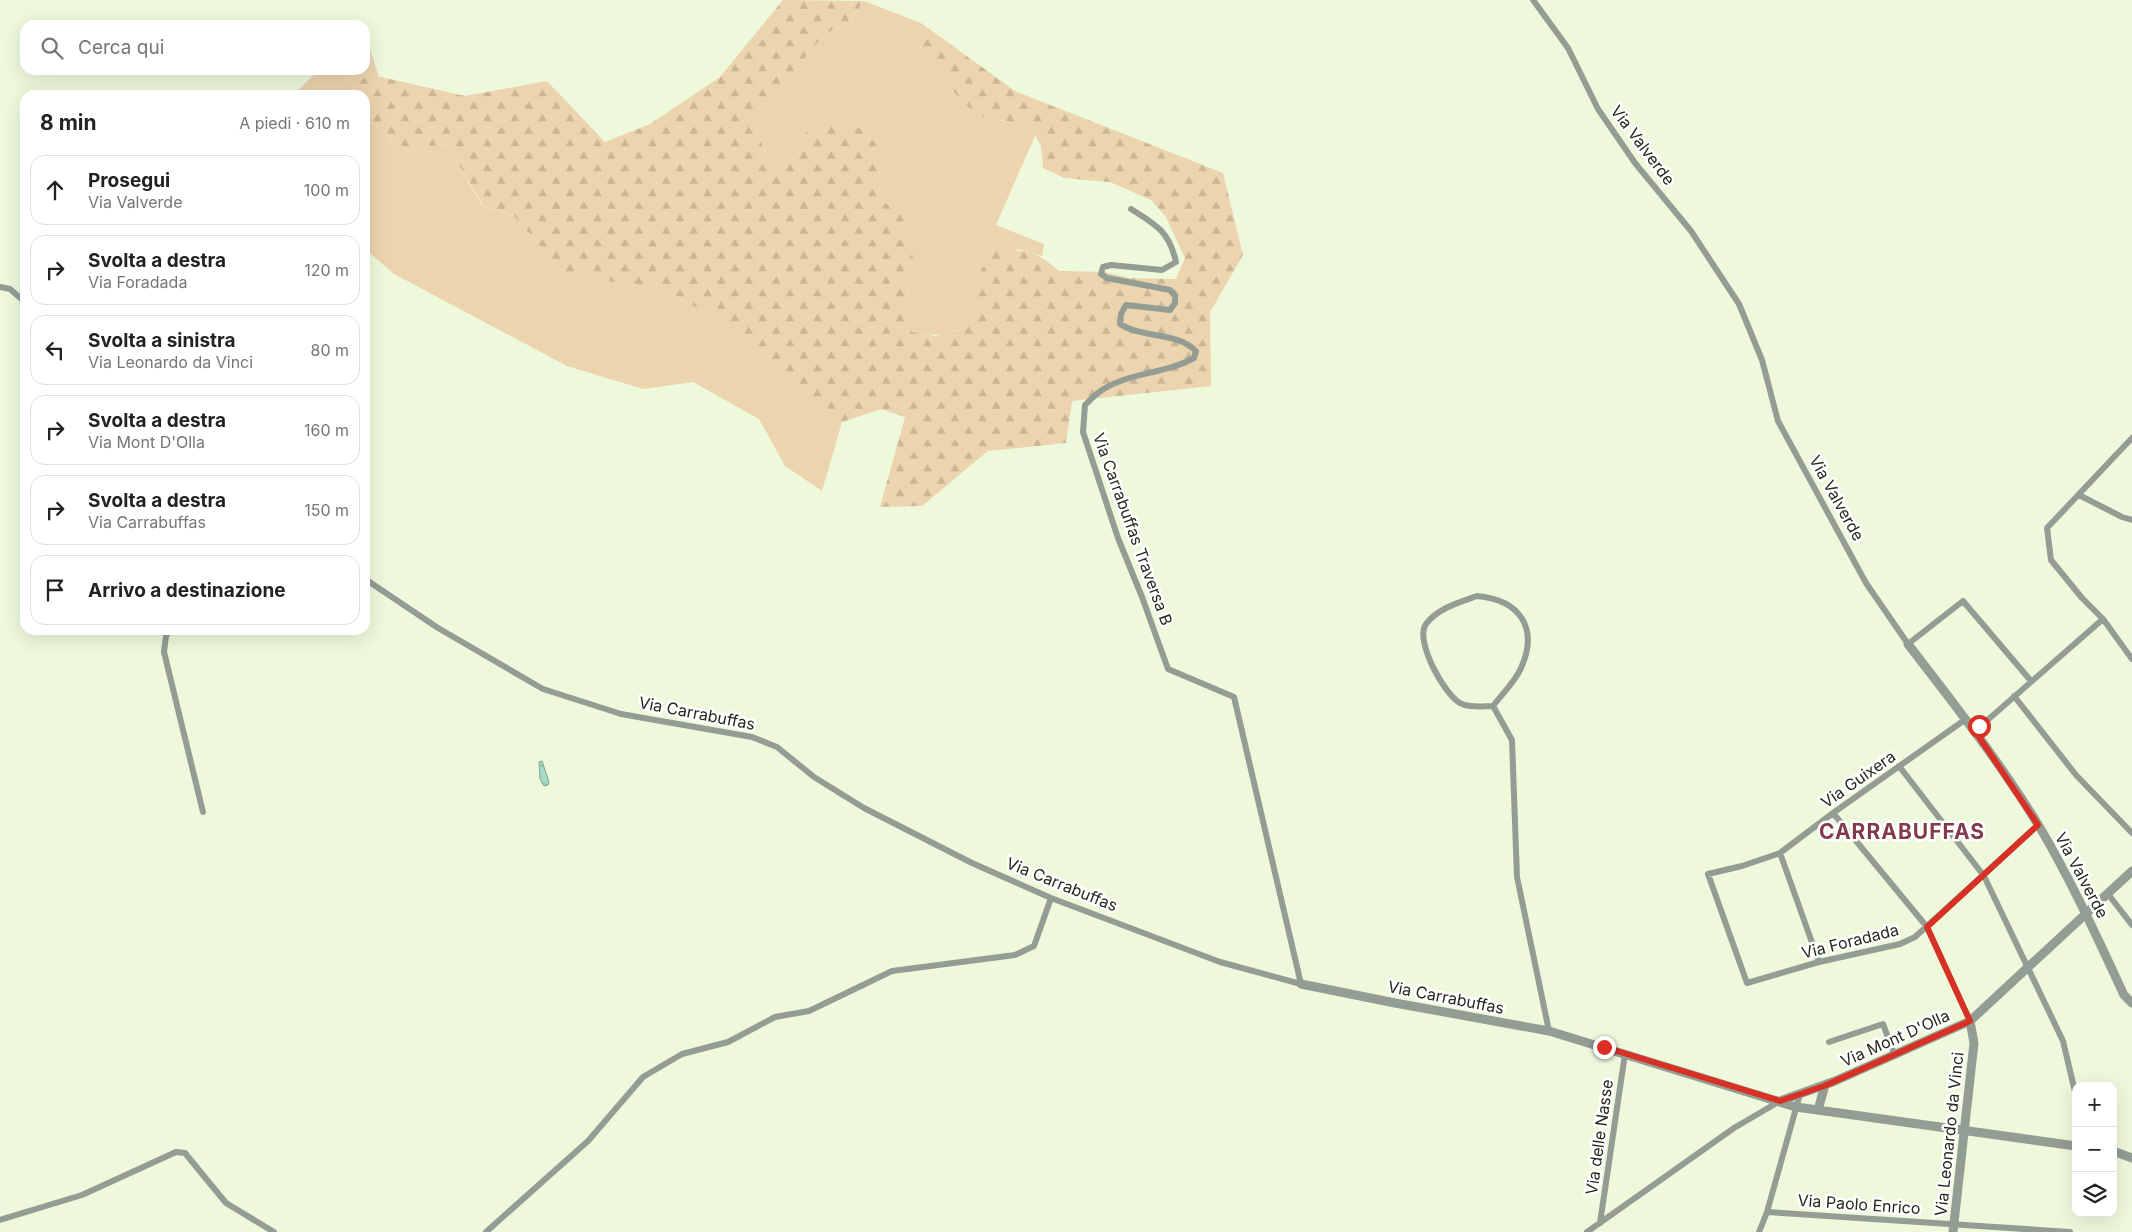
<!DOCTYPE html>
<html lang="it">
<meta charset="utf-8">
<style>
:root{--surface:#fff;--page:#f6f6f6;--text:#222;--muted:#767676;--line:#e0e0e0}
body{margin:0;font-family:Inter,sans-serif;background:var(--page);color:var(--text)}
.controls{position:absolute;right:15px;bottom:15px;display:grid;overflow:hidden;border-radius:10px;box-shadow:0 5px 20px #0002}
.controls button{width:45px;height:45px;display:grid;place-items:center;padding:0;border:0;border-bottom:1px solid var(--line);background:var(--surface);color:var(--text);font:25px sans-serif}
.stop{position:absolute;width:15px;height:15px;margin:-11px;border:4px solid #d93025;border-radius:50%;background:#fff}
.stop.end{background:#d93025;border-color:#fff;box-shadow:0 1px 5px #0008}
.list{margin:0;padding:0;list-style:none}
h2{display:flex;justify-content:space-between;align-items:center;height:65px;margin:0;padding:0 20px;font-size:21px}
h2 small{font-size:16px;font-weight:400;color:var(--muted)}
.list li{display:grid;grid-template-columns:32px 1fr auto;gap:15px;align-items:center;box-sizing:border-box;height:70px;margin:0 10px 10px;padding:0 10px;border:1px solid var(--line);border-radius:15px}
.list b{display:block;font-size:19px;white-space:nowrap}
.list p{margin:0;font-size:16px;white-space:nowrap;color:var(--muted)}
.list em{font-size:16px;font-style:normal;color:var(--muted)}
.icon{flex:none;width:28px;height:28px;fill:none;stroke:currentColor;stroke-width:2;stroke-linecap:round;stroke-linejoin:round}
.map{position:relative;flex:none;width:2132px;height:1232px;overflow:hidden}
.search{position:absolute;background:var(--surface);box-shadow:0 5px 20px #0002;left:20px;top:20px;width:350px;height:55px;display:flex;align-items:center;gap:12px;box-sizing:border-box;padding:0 18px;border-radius:15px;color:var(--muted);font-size:19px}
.panel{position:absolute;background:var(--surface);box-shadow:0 5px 20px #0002;left:20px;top:90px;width:350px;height:545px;border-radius:15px}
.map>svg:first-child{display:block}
.green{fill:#ecd4ae}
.forest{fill:url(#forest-firs)}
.water{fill:url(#water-ripples);stroke:#80a494}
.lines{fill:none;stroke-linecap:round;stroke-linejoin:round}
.minor{stroke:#939d94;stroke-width:6}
.tertiary{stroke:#939d94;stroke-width:9}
.route{stroke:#d93025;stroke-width:6}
.labels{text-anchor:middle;stroke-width:5;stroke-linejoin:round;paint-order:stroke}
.street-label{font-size:16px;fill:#24281d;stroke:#fff}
.district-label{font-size:21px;font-weight:bold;letter-spacing:1px;fill:#833b49;stroke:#fff}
</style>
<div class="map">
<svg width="2132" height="1232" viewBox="0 0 2132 1232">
<defs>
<pattern id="forest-firs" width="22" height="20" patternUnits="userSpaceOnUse" patternTransform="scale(1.25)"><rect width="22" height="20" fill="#ecd4ae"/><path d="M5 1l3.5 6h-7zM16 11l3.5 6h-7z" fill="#cab695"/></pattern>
<pattern id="water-ripples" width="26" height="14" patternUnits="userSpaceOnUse" patternTransform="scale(1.25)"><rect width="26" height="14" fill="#a8d9c7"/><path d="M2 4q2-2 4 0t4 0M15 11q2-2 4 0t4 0" fill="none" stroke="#90baaa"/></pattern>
</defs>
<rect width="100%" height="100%" fill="#eef9dc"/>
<path class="green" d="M864 1 921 23 917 28 921 51 984 117 1029 126 1035 136 996 225 1044 244 1042 256 1018 249 981 270C979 283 979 300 974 313 963 339 933 336 911 332L905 309 913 262 901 215 883 201 879 177 882 153 804 134 798 156 779 166 763 148 756 126 766 104 798 68 811 49 829 32 849 21Z
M365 34 379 77 368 74 346 95H293L319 70H365Z
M365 118 407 150 446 144 482 205 514 216 563 272 668 293 721 320 758 360 819 415 842 422 822 491 785 466 759 419 693 382 643 389 567 366 394 274 365 249Z"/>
<path class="forest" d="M783 0 864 1 849 21 829 32 811 49 798 68 766 104 756 126 763 148 779 166 798 156 804 134 825 122H848L868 133 882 153 879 177 883 201 901 215 911 237 913 262 905 309 912 332 935 336 958 331 974 314 981 270 994 251C1026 249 1035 250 1059 271L1105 272 1129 278 1176 279 1185 258 1166 217 1151 200 1110 182 1064 178 1043 168 1041 145 1029 126 984 117 964 104 921 51 917 28 921 23 1015 91 1223 173 1243 255 1210 312 1211 386 1072 401 1066 443 988 451 922 506 880 507 905 417 881 409 842 422 819 415 758 360 721 320 668 293 563 272 514 216 483 205 446 144 407 150 365 118V95H346L368 74 465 96 547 81 605 142 650 124 720 77Z"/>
<path class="water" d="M542 761 549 782 548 785 544 786 540 779 539 762Z"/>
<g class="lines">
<path class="minor" d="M1533 0 1568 48 1598 109 1635 163 1691 231 1739 304 1762 360 1778 421 1866 583 1908 644 1963 601 2031 681
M0 287 10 289 25 302
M2132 438 2047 528 2051 560 2082 598 2103 619 2132 659
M2079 495 2122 517 2132 520
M365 579 438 628 543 689 621 714 752 737 777 747 814 777 864 808 972 863 1051 898 1220 962 1301 984 1234 697 1168 669 1142 597 1118 538 1083 432 1085 405C1090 400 1096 394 1102 390 1130 372 1165 374 1194 358L1196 351C1176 331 1143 339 1120 324L1121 314 1126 305 1170 310 1175 303V296L1170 290 1107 278 1101 274 1103 267 1111 265 1162 270 1176 262C1169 231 1156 225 1131 209
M1477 596C1520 600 1539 628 1521 668 1515 682 1502 694 1493 706 1484 706 1471 708 1462 704 1445 697 1414 640 1426 624 1438 608 1460 602 1477 596Z
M170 630 166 636 164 652 203 812
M2014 696 2076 775 2132 833
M1493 706 1512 740 1517 877 1549 1031
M1966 719 1833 813 1780 853 1742 866 1708 874 1747 983 1819 962 1900 944 1915 937 2038 825
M1975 731 2103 619
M1899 766 1984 876 2063 1041 2076 1096
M1833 813 1927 927 1970 1021
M1780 853 1819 962
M2108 894 2132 925
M1829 1042 1883 1024 1895 1056
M1767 1212 2070 1232
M0 1220 82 1195 176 1152 185 1153 226 1203 274 1232
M1600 1223 1625 1054
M486 1232 588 1141 643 1077 682 1054 728 1042 775 1017 809 1011 892 971 1015 955 1034 946 1051 898
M1587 1232 1734 1128 1780 1101
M1759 1232 1767 1212 1800 1094"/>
<path class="tertiary" d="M1908 644C1953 703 2000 762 2039 826 2071 880 2097 937 2124 995L2132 1003
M1301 984 1395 1003 1549 1031 1796 1107 2076 1146
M1780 1101 1835 1081 1970 1021 2132 871
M1818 1110 1825 1085
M2113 1151 2132 1158
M1953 1232 1974 1043 1970 1021"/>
</g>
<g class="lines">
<path class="route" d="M1604 1047 1780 1101 1824 1086 1970 1021 1927 927 2038 825 1975 731 1979 726"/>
</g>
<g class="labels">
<g class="street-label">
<text transform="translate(1643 145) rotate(53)" y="6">Via Valverde</text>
<text transform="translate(1837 498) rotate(61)" y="6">Via Valverde</text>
<text transform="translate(1133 529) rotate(70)" y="6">Via Carrabuffas Traversa B</text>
<text transform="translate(697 713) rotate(11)" y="6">Via Carrabuffas</text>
<text transform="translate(1858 779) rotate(-35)" y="6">Via Guixera</text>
<text transform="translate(2082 875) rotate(62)" y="6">Via Valverde</text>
<text transform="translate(1062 884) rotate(22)" y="6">Via Carrabuffas</text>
<text transform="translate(1850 941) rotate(-14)" y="6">Via Foradada</text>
<text transform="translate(1446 997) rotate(11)" y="6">Via Carrabuffas</text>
<text transform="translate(1895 1038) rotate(-24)" y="6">Via Mont D'Olla</text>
<text transform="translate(1949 1134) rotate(-84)" y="6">Via Leonardo da Vinci</text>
<text transform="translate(1599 1137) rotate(-82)" y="6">Via delle Nasse</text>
<text transform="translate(1859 1204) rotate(4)" y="6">Via Paolo Enrico</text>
</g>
<g class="district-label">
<text x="1902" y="839">CARRABUFFAS</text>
</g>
</g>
</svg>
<div class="controls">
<button>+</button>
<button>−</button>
<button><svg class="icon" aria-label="layers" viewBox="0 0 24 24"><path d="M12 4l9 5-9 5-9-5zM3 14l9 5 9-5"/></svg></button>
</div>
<div class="stop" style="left:1979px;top:726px"></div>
<div class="stop end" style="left:1604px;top:1047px"></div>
<div class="search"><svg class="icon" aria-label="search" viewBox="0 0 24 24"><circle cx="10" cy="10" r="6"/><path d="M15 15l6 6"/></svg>Cerca qui</div>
<section class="panel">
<h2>8 min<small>A piedi · 610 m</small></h2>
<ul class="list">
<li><svg class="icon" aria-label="ahead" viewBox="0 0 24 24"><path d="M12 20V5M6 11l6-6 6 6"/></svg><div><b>Prosegui</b><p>Via Valverde</p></div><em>100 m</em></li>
<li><svg class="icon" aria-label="right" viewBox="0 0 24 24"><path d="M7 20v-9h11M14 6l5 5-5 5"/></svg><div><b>Svolta a destra</b><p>Via Foradada</p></div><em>120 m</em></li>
<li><svg class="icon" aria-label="left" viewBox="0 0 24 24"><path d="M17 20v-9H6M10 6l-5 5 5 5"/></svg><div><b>Svolta a sinistra</b><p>Via Leonardo da Vinci</p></div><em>80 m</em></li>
<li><svg class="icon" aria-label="right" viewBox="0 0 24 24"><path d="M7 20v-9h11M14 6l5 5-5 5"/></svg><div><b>Svolta a destra</b><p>Via Mont D'Olla</p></div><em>160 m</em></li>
<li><svg class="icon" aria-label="right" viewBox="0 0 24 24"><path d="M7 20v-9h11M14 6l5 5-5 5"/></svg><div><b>Svolta a destra</b><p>Via Carrabuffas</p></div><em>150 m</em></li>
<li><svg class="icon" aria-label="arrive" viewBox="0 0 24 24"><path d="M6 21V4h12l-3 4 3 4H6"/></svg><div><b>Arrivo a destinazione</b></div></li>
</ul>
</section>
</div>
